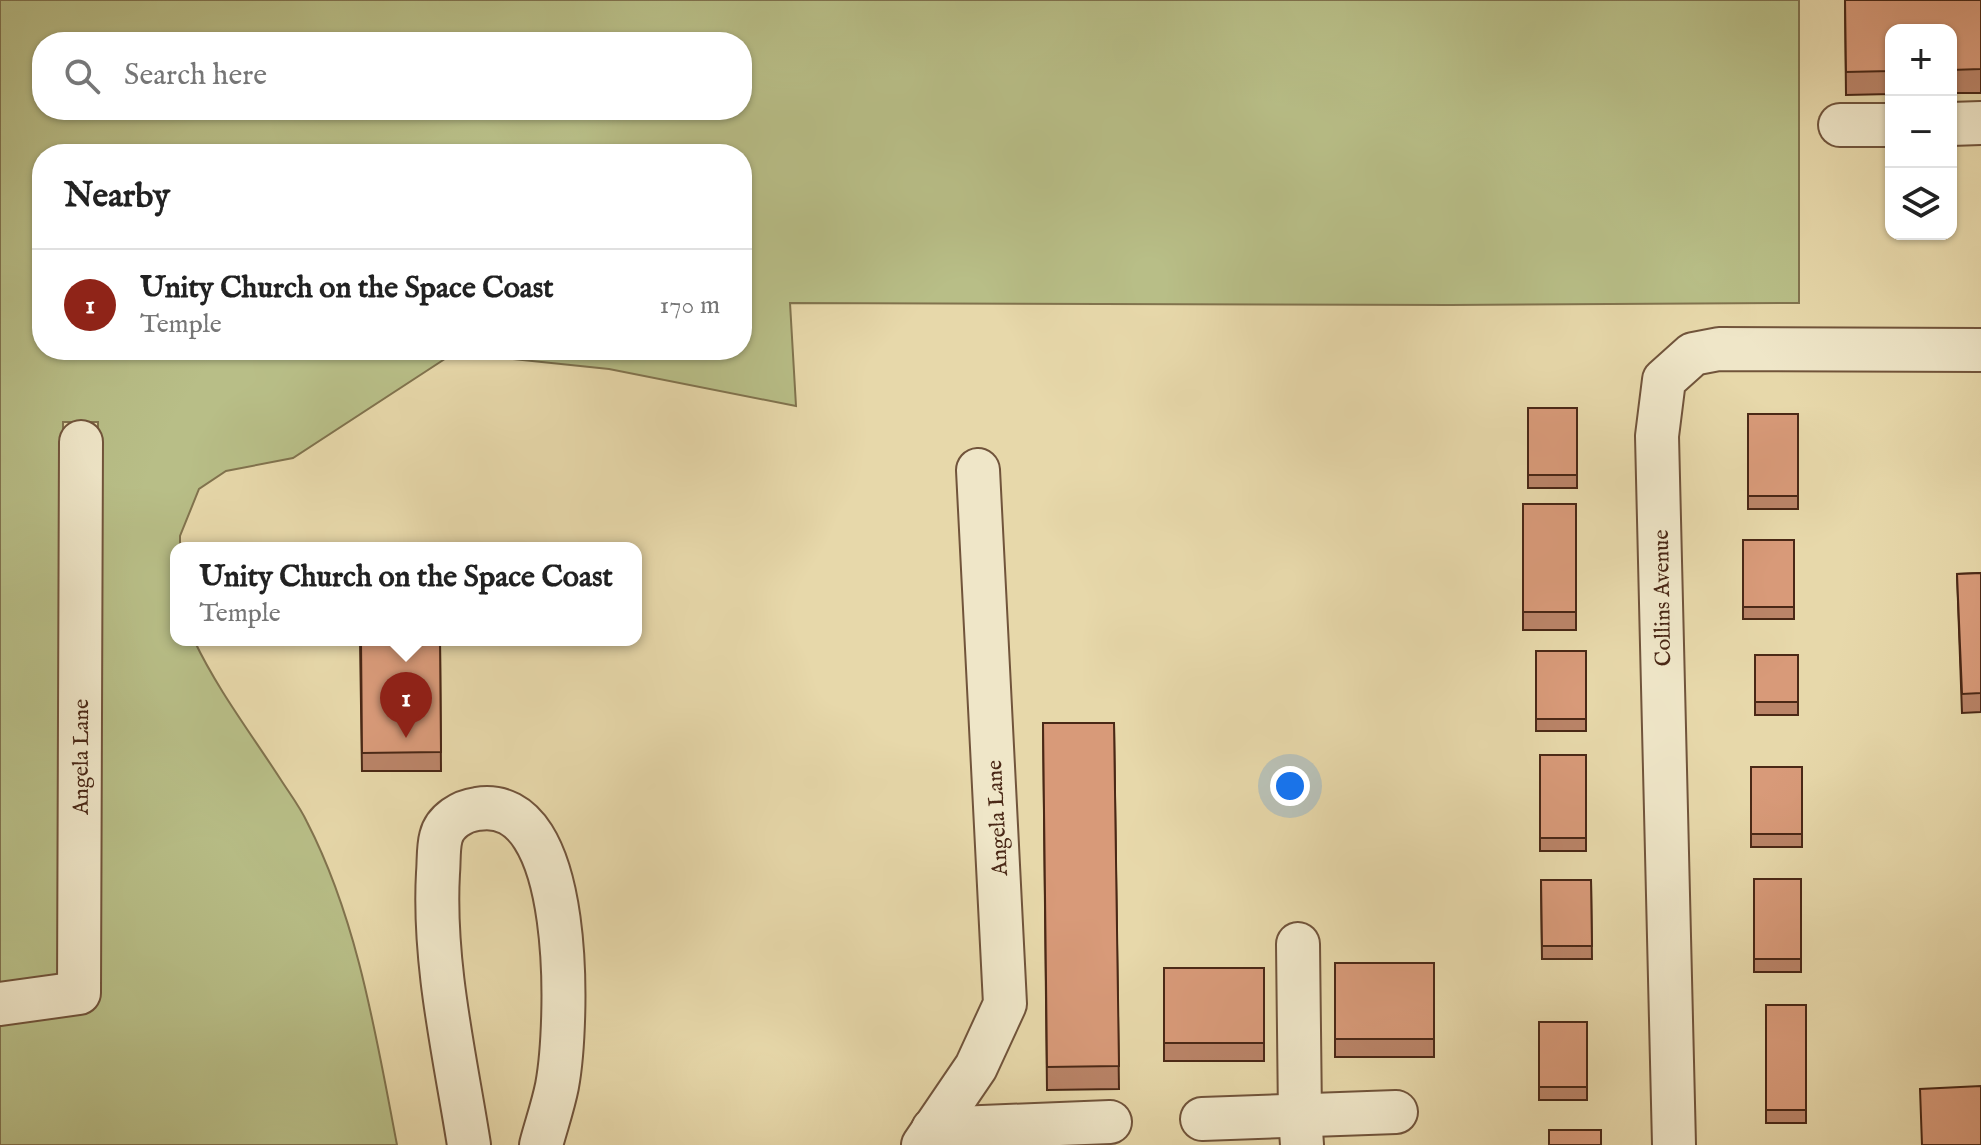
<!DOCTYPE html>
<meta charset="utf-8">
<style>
:root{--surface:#fff;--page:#f2f2f2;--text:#222;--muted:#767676;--line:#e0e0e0;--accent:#8f2418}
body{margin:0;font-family:"IM FELL English",serif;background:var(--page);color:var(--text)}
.controls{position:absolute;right:24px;top:24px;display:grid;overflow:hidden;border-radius:16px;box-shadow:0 2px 6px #0004}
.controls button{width:72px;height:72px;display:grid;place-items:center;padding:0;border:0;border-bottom:2px solid var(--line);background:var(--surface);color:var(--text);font:40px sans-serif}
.you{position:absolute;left:1290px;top:786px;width:28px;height:28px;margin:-20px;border:6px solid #fff;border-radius:50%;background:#1a73e8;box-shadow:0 0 0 12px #1a73e833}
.badge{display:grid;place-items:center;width:52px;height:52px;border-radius:50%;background:var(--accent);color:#fff;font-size:26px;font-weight:700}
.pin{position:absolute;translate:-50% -66px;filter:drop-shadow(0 2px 4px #0008)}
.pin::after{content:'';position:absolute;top:42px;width:28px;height:24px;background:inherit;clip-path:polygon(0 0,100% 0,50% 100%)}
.popup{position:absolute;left:170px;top:542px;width:472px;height:104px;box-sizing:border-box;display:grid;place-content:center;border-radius:16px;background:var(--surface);filter:drop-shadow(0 2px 6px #0005);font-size:26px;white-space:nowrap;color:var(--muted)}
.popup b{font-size:30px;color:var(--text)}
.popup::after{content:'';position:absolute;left:50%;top:100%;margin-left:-16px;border:16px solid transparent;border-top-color:var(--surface)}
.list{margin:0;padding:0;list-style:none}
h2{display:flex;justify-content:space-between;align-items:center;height:104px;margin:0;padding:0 32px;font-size:34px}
h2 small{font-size:26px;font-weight:400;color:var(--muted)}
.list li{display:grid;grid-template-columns:52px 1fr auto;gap:24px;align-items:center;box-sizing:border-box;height:112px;padding:0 32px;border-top:2px solid var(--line)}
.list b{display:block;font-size:30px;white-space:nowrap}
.list p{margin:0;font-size:26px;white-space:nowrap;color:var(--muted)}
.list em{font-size:26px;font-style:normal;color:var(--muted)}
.icon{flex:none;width:44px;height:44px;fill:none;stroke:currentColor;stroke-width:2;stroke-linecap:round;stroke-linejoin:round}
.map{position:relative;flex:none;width:1981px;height:1145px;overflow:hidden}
.search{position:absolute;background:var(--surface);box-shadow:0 2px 6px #0004;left:32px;top:32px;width:720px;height:88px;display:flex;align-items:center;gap:20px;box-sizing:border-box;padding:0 28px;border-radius:32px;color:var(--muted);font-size:30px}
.panel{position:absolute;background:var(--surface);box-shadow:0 2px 6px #0004;left:32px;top:144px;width:720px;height:216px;border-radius:32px}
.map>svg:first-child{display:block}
.green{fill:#b8be87;stroke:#81734e;stroke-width:2;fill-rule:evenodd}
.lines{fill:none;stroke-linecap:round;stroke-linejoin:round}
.minor-casing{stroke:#71543b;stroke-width:46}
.minor{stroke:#efe6c8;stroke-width:42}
.wall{fill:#ba8468;stroke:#4a2816;stroke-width:2}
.building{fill:#d89a79;stroke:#4a2816;stroke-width:2}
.labels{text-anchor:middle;stroke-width:8;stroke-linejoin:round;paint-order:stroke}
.street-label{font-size:22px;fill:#4a2816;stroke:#efe6c8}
</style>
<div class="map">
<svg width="1981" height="1145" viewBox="0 0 1981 1145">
<rect width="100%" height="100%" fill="#e7d8aa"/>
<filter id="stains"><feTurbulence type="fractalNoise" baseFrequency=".0025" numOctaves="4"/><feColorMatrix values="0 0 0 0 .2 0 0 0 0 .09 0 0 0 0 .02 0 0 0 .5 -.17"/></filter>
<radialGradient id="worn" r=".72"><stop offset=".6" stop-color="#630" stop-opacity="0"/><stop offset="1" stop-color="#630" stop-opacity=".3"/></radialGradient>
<path class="green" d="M0 0H1799V303L1450 305 790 303 796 406 609 369 454 353 293 458 226 471 199 489 180 536V548H176V640H194C217 689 252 735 281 780 290 794 300 807 307 822 358 921 376 1036 397 1145H0V1025L81 1013 96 992 98 422H63L61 975 0 984ZM42 42H742V110H42ZM42 154H742V350H42Z"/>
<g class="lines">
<defs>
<g id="minor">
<path d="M1951 124 1981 123"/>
<path d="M1840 125H1891"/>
<path d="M1298 944 1300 1116 1302 1145"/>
<path id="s1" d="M0 1004 79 993 81 442"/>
<path d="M1202 1119 1396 1112"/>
<path d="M933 1129 1110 1122"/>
<path d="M469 1145C455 1056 433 964 438 873 439 862 438 848 441 837 445 821 462 811 477 809 577 792 568 1027 557 1086 553 1106 546 1126 541 1145"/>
<path d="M923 1145 976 1067 1005 1004 978 470"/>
<path d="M1674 1145 1657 436 1664 380 1693 354 1719 349 1981 350"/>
</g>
</defs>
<use href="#minor" class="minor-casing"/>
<use href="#minor" class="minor"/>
</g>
<path class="wall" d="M1845 0H1981V93H1951V30H1891V94L1846 95Z
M1528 408H1577V488H1528Z
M1748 414H1798V509H1748Z
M1523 504H1576V630H1523Z
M1743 540H1794V619H1743Z
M1981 573V712L1962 713 1957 574Z
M360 640H440L441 771H362Z
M1536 651H1586V731H1536Z
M1755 655H1798V715H1755Z
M1043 723H1114L1119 1089 1047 1090Z
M1540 755H1586V851H1540Z
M1751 767H1802V847H1751Z
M1754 879H1801V972H1754Z
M1541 880H1591L1592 959H1542Z
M1335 963H1434V1057H1335Z
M1164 968H1264V1061H1164Z
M1766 1005H1806V1123H1766Z
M1539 1022H1587V1100H1539Z"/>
<path class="building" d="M1845 0H1981V69L1951 70V30H1891V71L1846 72Z
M1528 408H1577V475H1528Z
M1748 414H1798V496H1748Z
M1523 504H1576V612H1523Z
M1743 540H1794V607H1743Z
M1981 573V693L1962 694 1957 574Z
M361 640H440L441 752 362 753Z
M1536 651H1586V719H1536Z
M1755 655H1798V702H1755Z
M1043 723H1114L1119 1066 1047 1067Z
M1540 755H1586V838H1540Z
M1751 767H1802V834H1751Z
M1754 879H1801V959H1754Z
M1541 880H1591L1592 946H1542Z
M1335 963H1434V1039H1335Z
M1164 968H1264V1043H1164Z
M1766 1005H1806V1110H1766Z
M1539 1022H1587V1087H1539Z
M1981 1086V1145H1922L1920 1089Z
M1549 1130H1601V1145H1549Z"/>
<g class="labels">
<g class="street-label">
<text transform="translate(1661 598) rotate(-91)" y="8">Collins Avenue</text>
<text dy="8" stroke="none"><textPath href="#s1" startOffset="316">Angela Lane</textPath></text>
<text transform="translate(996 818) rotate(-93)" y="8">Angela Lane</text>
</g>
</g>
<rect width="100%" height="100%" filter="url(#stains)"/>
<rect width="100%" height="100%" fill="url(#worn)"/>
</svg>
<div class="controls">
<button>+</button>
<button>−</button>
<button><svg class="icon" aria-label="layers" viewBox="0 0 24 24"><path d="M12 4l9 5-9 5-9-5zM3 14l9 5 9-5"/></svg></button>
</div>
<div class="you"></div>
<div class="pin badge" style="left:406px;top:738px">1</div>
<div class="popup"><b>Unity Church on the Space Coast</b>Temple</div>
<div class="search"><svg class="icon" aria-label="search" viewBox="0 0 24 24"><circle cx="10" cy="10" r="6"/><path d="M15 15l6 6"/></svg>Search here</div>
<section class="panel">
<h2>Nearby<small></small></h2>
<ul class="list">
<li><span class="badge">1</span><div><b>Unity Church on the Space Coast</b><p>Temple</p></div><em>170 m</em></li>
</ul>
</section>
</div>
